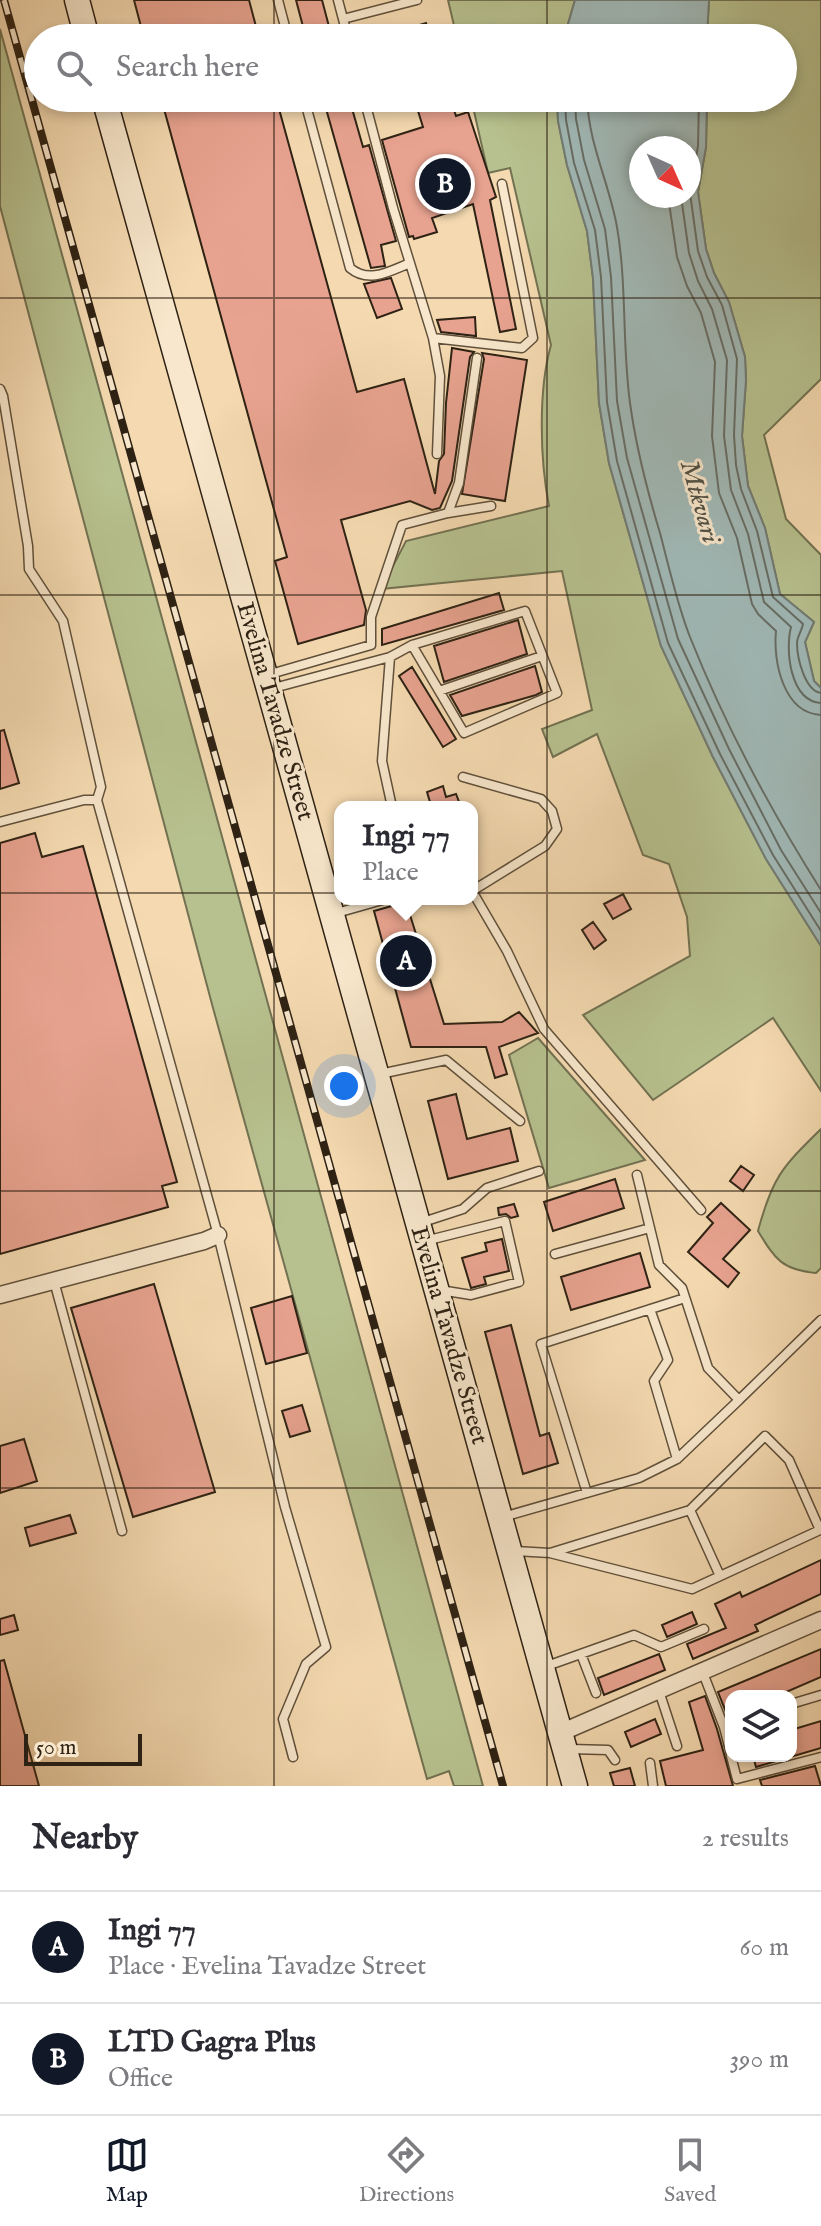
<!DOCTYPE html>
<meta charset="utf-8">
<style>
:root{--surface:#fff;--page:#f7f7f7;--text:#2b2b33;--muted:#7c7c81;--line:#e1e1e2;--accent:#111827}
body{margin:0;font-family:"IM FELL English",serif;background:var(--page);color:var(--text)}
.controls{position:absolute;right:24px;bottom:24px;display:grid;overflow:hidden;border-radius:16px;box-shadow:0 4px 12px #0003}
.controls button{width:72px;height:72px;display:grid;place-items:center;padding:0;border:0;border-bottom:2px solid var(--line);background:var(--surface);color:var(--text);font:40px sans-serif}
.compass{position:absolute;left:629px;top:136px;width:72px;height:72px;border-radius:50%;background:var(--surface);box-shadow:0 4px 12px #0003;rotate:135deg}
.scale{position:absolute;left:24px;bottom:20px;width:118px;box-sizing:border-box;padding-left:8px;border:4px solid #2e2214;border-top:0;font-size:22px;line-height:28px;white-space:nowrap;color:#2e2214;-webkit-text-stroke:6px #f8e7cc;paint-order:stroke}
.you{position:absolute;left:344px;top:1086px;width:28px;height:28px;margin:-20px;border:6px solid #fff;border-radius:50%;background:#1a73e8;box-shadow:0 0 0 12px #1a73e833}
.badge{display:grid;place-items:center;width:52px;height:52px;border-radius:50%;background:var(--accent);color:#fff;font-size:26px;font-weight:700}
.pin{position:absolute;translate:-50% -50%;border:4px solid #fff;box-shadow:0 2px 8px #0006}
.popup{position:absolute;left:334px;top:801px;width:144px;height:104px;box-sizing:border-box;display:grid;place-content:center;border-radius:16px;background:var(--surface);filter:drop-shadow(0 2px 6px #0005);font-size:26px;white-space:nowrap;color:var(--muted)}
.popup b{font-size:30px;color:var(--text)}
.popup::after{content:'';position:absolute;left:50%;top:100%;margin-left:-16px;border:16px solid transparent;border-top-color:var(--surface)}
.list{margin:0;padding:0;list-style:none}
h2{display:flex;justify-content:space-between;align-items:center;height:104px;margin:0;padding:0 32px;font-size:34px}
h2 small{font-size:26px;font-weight:400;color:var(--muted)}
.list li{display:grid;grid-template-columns:52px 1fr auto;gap:24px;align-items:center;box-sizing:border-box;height:112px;padding:0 32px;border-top:2px solid var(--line)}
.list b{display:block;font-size:30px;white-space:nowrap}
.list p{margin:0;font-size:26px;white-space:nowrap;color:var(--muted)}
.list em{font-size:26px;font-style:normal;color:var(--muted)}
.icon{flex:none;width:44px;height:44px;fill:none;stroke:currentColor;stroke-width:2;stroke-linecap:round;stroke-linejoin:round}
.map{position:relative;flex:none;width:821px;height:1786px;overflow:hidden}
.search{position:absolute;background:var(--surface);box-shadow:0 4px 12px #0003;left:24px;right:24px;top:24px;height:88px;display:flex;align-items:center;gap:20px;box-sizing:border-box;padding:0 28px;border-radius:44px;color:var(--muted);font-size:30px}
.sheet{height:328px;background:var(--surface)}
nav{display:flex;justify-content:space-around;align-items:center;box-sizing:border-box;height:112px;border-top:2px solid var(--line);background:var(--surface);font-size:22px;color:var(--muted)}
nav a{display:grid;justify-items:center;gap:4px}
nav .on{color:var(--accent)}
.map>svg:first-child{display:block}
.green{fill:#b7c18f;stroke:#727252;stroke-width:2}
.water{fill:#a0b8b6;stroke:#727c75;stroke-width:2;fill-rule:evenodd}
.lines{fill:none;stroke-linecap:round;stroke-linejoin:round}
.shore{stroke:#676d65;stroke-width:2}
.building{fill:#e8a390;stroke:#2e2214;stroke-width:2}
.lane-casing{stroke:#60503b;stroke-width:11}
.street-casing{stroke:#60503b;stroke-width:19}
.secondary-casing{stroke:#2e2214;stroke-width:27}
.lane{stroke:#f8e7cc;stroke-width:8}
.street{stroke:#f8e7cc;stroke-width:16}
.secondary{stroke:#f8e7cc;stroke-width:24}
.rail-casing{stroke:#2e2214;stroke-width:8}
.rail{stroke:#f8e7cc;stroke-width:5;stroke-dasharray:15;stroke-linecap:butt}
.grid{fill:none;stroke:#2e2214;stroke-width:2;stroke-opacity:0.55}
.labels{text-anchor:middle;stroke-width:6;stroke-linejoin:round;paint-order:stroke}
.street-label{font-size:24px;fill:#2e2214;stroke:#f8e7cc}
.water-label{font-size:26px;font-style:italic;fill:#504f45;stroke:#f8e7cc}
</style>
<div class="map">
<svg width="821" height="1786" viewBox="0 0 821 1786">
<rect width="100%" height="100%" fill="#f5dab1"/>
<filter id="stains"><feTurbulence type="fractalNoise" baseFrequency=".0025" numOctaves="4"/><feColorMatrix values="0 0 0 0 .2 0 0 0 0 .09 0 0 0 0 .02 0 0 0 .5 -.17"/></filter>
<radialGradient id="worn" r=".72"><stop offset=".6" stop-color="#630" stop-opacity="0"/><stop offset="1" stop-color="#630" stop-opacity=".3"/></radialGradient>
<path class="green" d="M448 0H575L564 38H457Z
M709 0H821V379L764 435 786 519 821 555V688L814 681 805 642 814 622 780 594 765 528 748 486 742 436 746 380 745 357 729 302 714 273 706 249 698 192 706 147 707 98H783V38H707Z
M0 29C163 614 319 1201 483 1786H454L449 1771 427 1779 213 1008 0 206Z
M471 98H557L558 121 567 165 587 231 593 278 599 403 609 463 661 646 713 757 766 859 821 946V1091L773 1018 653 1100 583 1015 690 956 687 917 669 864 643 855 597 734 553 757 542 729 592 710 562 571 381 589 406 541 549 506C540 460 538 390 551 345L510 168 488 173Z
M538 1038 645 1160 549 1188 509 1055Z
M821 1129V1268L816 1273C782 1270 775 1259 758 1231 772 1178 782 1167 821 1129Z"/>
<path class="water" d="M575 0H709L707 38H564Z
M557 98H707L706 147 698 192 706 249 714 273 729 302 745 357 746 380 742 436 748 486 765 528 780 594 814 622 805 642 814 681 821 688V946L766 859 713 757 661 646 609 463 599 403 593 278 587 231 567 165 558 121ZM641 148H689V196H641Z"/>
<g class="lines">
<path class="shore" d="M565 98 566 120 574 163 595 230 601 277 607 402 617 461 668 643 720 754 773 855 821 931
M575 98 576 119 584 160 605 229 611 277 617 401 627 458 678 639 729 749 781 850 821 913
M587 98C589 146 609 182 617 227 627 285 622 345 630 403 636 447 647 490 660 533 669 567 677 604 690 637 725 725 771 811 821 890
M699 98 698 146 690 193 698 251 707 277 722 305 737 359 734 435 736 465 741 489 757 531 773 597 803 624C802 630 797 637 797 643 797 658 805 691 821 693
M668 196 677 257 687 286 701 313 715 362 712 436 719 493 737 538 752 604 758 614 776 631C773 661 783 713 821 715
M681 196 689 253 698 281 712 309 727 360 724 436 731 490 748 534 764 602 791 627C785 650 790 701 821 703"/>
</g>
<path class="building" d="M134 0H249L259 38H144Z
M296 0H322L332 38H306Z
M426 23 431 38H387V35Z
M161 98H276L357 392 404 379 435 494 439 461 444 454 446 403 452 348 474 352 470 357 452 481 440 508 432 510 410 501 341 520 366 610 364 625 298 644 275 561 287 557Z
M323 98H349L363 147 369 145 396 241 381 245 385 266 371 268Z
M414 98H450L456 116 468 112 496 197 490 200 516 329 500 332 473 204 432 218 437 232 414 239 413 236 409 237 382 140 423 127Z
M391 278 402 309 377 318 364 284Z
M475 317 476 336 441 332 437 320Z
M482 353 527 360 505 501 462 494 484 359Z
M499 593 504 610 382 645V629Z
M518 620 527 654 444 682 434 646Z
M535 666 542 692 536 695 462 716 450 695Z
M412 667 456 739 443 747 399 676Z
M4 730 19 783 0 789V731Z
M443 786 446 797 456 794 461 807H423L422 804 430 802 427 792Z
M35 833 42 857 83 846 177 1182 162 1186 168 1207 0 1254V843Z
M623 894 631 909 613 919 604 904Z
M406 902 444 1024 502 1022 519 1012 538 1033 499 1047 507 1074 495 1078 486 1047H411L374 911Z
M593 922 606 940 594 949 582 930Z
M456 1094 467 1139 510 1128 518 1161 448 1179 428 1101Z
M741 1166 754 1175 743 1191 730 1181Z
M615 1179 624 1208 553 1231 544 1202Z
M721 1203 750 1230 723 1259 739 1273 728 1287 688 1252 713 1223 707 1217Z
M514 1204 518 1216 511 1218 506 1214 499 1215 498 1208Z
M502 1239 509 1271 484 1277 486 1284 471 1288 462 1258 487 1251 485 1243Z
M640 1253 650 1287 571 1310 561 1277Z
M154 1284 215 1492 133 1517 71 1308Z
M292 1296 307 1353 266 1364 251 1308Z
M511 1325 540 1436 549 1433 558 1463 523 1474 485 1332Z
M302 1405 310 1431 290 1437 282 1411Z
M24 1439 37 1481 0 1493V1446Z
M70 1515 76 1533 30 1546 25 1528Z
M821 1560V1594L755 1625 758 1631 693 1659 687 1644 726 1628 715 1604 740 1592 742 1597Z
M692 1612 697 1624 667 1637 662 1625Z
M14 1615 18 1630 0 1635V1619Z
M821 1649V1677L777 1696H731V1716L728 1717 718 1692Z
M659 1654 665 1670 604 1695 598 1678Z
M4 1660 39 1786H0V1661Z
M705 1696 717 1729 733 1786H666L660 1761 703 1750 689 1702Z
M655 1719 661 1734 631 1747 625 1732Z
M821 1721V1748L756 1767 753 1756H791V1730Z
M815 1766 821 1786H762L760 1780Z
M630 1768 635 1786H614L610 1773Z"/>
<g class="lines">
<defs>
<path id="lane" d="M278 0 288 38
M338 0 348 38
M343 19 417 0
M304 98 350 268C369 284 390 271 410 263
M364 98 393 208 433 338 440 376 437 454
M433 338 522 348 533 338 502 184
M0 389 3 396 28 546 29 569 63 621 101 787 97 800 218 1235 285 1507 326 1647 306 1664 283 1719 293 1757
M448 513 491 506
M390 657 382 761 392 807
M267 675 371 645V617L402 525 448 513 459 483 477 358
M270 689 390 657 412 645 525 611 557 693 464 733 412 645
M439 691 542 656
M463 777 541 799 552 811 557 829 545 846 472 891
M0 822 84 800H97
M472 891 507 951 544 1029 701 1210
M333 914 386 899
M380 1074 446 1060 520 1121
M420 1223 463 1209 487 1188 539 1171
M425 1241 505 1221 519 1282 471 1295 440 1290
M555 1254 650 1228
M54 1281 122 1531
M650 1309 668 1360 654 1381 677 1459
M739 1400 821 1320
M587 1493 541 1344 685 1298
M690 1510 720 1576
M503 1517 639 1478 677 1459 739 1400 708 1368 682 1288 659 1265 637 1175
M515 1551 550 1553 692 1589 820 1530 789 1460 765 1436 690 1510 550 1553
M581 1654 596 1693
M544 1667 634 1635 661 1647 704 1629
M703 1673 724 1727 731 1754
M659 1691 677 1746
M791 1704 821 1695
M570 1749 608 1750 615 1760
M731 1756 737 1779 821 1757
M650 1763 653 1786"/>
<path id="street" d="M0 1295 204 1241 218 1235
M560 1733 821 1620"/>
<path id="secondary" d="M77 0 87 38
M104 98 575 1786"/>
</defs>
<use href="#lane" class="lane-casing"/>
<use href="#street" class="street-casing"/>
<use href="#secondary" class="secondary-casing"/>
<use href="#lane" class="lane"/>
<use href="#street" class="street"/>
<use href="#secondary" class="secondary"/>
<defs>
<path id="rail" d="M4 0 503 1786"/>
</defs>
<use href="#rail" class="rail-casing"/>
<use href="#rail" class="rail"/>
</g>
<path class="grid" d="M274 0V38M547 0V38M274 98V1786M547 98V1786M0 298H821M0 595H821M0 893H821M0 1191H821M0 1488H821"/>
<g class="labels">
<g class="street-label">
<text transform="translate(276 711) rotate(74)" y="8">Evelina Tavadze Street</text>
<text transform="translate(450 1335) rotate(74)" y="8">Evelina Tavadze Street</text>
</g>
<g class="water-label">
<text transform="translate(701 501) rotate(74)" y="9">Mtkvari</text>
</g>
</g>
<rect width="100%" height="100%" filter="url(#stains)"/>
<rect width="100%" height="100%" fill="url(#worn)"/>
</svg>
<div class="controls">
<button><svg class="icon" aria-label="layers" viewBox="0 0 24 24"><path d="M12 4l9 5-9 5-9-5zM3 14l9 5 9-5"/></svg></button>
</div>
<svg class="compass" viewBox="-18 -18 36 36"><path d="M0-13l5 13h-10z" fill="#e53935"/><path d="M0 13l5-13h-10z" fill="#7c7c81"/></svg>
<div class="scale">50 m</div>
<div class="you"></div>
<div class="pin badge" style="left:406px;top:961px">A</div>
<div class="popup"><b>Ingi 77</b>Place</div>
<div class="pin badge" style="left:445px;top:184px">B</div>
<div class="search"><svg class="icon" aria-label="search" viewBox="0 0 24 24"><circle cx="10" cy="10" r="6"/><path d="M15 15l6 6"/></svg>Search here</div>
</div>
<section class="sheet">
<h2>Nearby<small>2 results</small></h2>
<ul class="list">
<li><span class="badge">A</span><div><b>Ingi 77</b><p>Place · Evelina Tavadze Street</p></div><em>60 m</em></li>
<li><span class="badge">B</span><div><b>LTD Gagra Plus</b><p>Office</p></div><em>390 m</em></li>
</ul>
</section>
<nav>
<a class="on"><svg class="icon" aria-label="map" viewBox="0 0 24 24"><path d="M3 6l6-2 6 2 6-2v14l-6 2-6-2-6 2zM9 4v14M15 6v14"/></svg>Map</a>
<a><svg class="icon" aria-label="directions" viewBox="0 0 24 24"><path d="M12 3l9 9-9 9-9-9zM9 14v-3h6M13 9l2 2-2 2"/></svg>Directions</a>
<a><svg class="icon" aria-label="saved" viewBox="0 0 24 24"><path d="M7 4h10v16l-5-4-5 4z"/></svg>Saved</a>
</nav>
